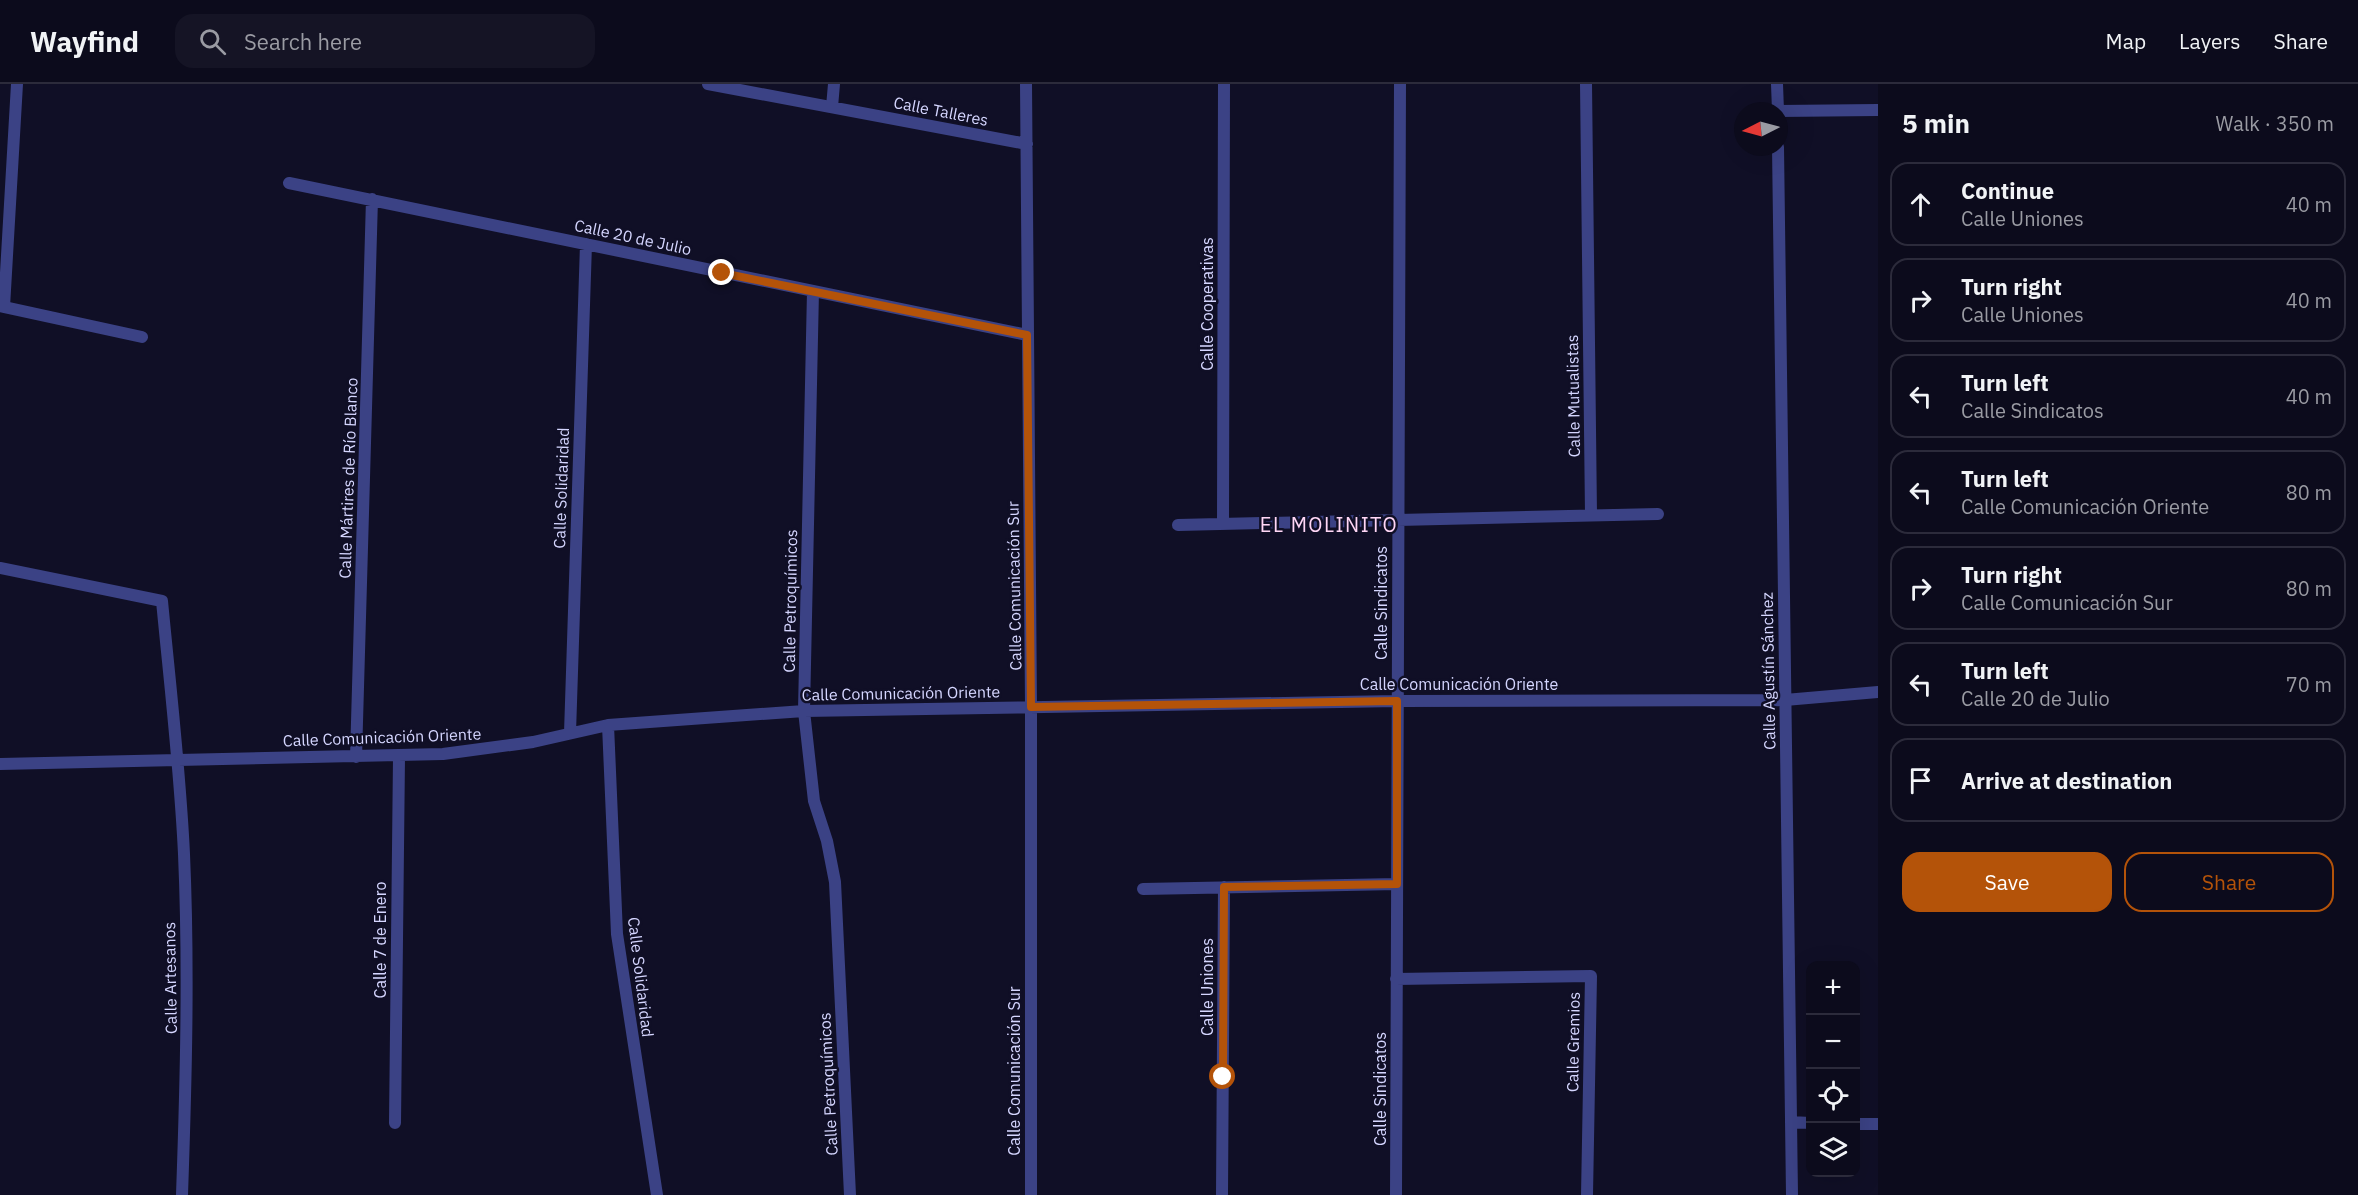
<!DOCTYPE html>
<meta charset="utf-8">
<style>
:root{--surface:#0c0b1c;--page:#151425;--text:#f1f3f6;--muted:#9a9ba3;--line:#2c2b3b;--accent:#b45309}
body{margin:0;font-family:"IBM Plex Sans",sans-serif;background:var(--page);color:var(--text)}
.controls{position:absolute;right:18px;bottom:18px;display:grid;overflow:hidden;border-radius:12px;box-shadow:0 6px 24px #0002}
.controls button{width:54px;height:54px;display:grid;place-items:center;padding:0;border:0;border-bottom:2px solid var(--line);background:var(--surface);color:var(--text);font:30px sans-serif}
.compass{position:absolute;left:1734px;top:18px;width:54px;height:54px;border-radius:50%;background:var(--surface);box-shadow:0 6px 24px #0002;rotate:264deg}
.stop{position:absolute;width:18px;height:18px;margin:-14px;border:4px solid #b45309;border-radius:50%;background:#fff}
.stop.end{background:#b45309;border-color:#fff;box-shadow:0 2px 6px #0008}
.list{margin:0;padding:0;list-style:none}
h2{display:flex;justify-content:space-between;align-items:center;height:78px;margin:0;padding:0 24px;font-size:26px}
h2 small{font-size:20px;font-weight:400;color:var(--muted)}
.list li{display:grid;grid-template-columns:39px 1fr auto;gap:18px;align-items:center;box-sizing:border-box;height:84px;margin:0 12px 12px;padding:0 12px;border:2px solid var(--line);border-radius:18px}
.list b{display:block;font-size:22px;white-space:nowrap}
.list p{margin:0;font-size:20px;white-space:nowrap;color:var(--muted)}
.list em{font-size:20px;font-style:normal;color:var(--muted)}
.actions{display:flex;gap:12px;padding:18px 24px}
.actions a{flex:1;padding:14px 0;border:2px solid var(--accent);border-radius:18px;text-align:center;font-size:21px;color:var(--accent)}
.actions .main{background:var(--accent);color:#fff}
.icon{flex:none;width:33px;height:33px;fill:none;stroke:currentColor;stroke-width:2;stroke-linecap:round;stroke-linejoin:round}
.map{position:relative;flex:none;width:1878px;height:1111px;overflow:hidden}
header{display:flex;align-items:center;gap:36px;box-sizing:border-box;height:84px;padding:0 30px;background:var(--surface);border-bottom:2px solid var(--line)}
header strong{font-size:28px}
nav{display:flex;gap:33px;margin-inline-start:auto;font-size:21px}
.search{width:420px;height:54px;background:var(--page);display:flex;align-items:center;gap:15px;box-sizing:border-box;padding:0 21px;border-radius:18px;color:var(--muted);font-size:22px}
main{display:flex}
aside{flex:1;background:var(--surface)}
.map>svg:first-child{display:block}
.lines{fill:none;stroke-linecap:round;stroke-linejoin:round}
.minor{stroke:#3b4285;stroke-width:12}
.route{stroke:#b45309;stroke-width:8}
.labels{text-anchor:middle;stroke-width:5;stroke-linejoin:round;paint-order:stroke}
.street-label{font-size:16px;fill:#d5d6ff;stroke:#100f26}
.quarter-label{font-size:20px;letter-spacing:1.5px;fill:#ffd7f6;stroke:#100f26}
</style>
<header>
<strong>Wayfind</strong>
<div class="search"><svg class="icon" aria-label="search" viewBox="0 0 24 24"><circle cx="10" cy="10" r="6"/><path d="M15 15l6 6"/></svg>Search here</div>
<nav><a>Map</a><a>Layers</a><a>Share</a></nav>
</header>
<main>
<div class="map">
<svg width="1878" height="1111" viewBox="0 0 1878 1111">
<rect width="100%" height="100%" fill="#100f26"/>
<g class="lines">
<path class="minor" d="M708 0 1027 60
M1026 0 1031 623V1111
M1586 0 1591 431
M1777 0 1778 27
M832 23 834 0
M1778 27 1878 26
M1778 63 1792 1111
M289 99 1027 251
M813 207 804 627 814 717 827 757 835 798 850 1111
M0 222 142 253
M4 223 17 0
M1223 440 1224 0
M1178 441 1658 430
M0 484 162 517C170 601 180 685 184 770 189 884 186 997 182 1111
M608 641 617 850 657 1111
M570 649 586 160
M356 673 372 115
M0 680 443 670 533 658 608 641 804 627 1397 617 1785 616 1878 608
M1143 805 1397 800
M1396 895 1591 892 1587 1111
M1791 1038 1810 1039
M395 1039 399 673
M1856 1040H1878
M1222 1111 1224 803
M1396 1111 1400 0"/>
</g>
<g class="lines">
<path class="route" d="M722 189 1027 251 1031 623 1397 617V800L1224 803 1223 993"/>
</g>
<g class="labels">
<g class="street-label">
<text transform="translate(941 27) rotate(11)" y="6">Calle Talleres</text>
<text transform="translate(633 153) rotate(12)" y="6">Calle 20 de Julio</text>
<text transform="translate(1207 220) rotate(-90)" y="6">Calle Cooperativas</text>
<text transform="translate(1573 312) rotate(-91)" y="6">Calle Mutualistas</text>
<text transform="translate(348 394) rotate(-88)" y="6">Calle Mártires de Río Blanco</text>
<text transform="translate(561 404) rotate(-88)" y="6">Calle Solidaridad</text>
<text transform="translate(1014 502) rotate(-91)" y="6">Calle Comunicación Sur</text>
<text transform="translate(790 517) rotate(-89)" y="6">Calle Petroquímicos</text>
<text transform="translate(1381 519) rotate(-90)" y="6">Calle Sindicatos</text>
<text transform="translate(1768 587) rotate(-91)" y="6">Calle Agustín Sánchez</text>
<text x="1459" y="606">Calle Comunicación Oriente</text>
<text transform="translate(901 609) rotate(-1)" y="6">Calle Comunicación Oriente</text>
<text transform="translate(382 653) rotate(-2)" y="6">Calle Comunicación Oriente</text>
<text transform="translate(380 856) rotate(-90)" y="6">Calle 7 de Enero</text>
<text transform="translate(641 893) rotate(83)" y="6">Calle Solidaridad</text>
<text transform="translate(170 894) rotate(-91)" y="6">Calle Artesanos</text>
<text transform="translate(1207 903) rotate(-90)" y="6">Calle Uniones</text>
<text transform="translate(1573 958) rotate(-89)" y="6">Calle Gremios</text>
<text transform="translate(1014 987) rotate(-90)" y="6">Calle Comunicación Sur</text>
<text transform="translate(828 1000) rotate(-93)" y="6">Calle Petroquímicos</text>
<text transform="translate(1380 1005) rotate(-90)" y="6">Calle Sindicatos</text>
</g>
<g class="quarter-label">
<text x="1329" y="448">EL MOLINITO</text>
</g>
</g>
</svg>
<div class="controls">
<button>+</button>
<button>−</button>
<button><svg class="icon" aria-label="locate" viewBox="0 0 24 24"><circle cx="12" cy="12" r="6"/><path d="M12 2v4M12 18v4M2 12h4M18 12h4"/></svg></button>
<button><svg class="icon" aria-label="layers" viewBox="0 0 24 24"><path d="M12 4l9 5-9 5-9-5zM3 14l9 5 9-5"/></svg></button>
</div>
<svg class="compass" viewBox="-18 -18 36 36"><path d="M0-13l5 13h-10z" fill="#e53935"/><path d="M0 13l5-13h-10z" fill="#9a9ba3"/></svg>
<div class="stop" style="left:1223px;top:993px"></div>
<div class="stop end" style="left:722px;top:189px"></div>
</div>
<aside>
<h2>5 min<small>Walk · 350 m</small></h2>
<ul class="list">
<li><svg class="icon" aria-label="ahead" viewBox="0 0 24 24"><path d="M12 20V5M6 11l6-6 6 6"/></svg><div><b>Continue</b><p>Calle Uniones</p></div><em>40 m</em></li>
<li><svg class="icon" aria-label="right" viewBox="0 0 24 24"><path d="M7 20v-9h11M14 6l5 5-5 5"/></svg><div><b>Turn right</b><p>Calle Uniones</p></div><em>40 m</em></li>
<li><svg class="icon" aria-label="left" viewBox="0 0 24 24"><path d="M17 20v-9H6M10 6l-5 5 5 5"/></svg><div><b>Turn left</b><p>Calle Sindicatos</p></div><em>40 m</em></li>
<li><svg class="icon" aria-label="left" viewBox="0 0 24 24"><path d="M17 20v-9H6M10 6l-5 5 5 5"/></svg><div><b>Turn left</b><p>Calle Comunicación Oriente</p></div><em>80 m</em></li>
<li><svg class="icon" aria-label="right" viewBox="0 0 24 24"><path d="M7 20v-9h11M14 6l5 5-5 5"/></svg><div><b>Turn right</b><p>Calle Comunicación Sur</p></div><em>80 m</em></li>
<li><svg class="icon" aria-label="left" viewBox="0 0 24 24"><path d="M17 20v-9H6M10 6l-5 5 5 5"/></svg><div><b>Turn left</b><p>Calle 20 de Julio</p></div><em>70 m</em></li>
<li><svg class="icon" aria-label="arrive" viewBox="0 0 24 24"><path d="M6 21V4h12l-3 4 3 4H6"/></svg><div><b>Arrive at destination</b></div></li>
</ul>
<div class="actions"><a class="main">Save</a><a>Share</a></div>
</aside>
</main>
